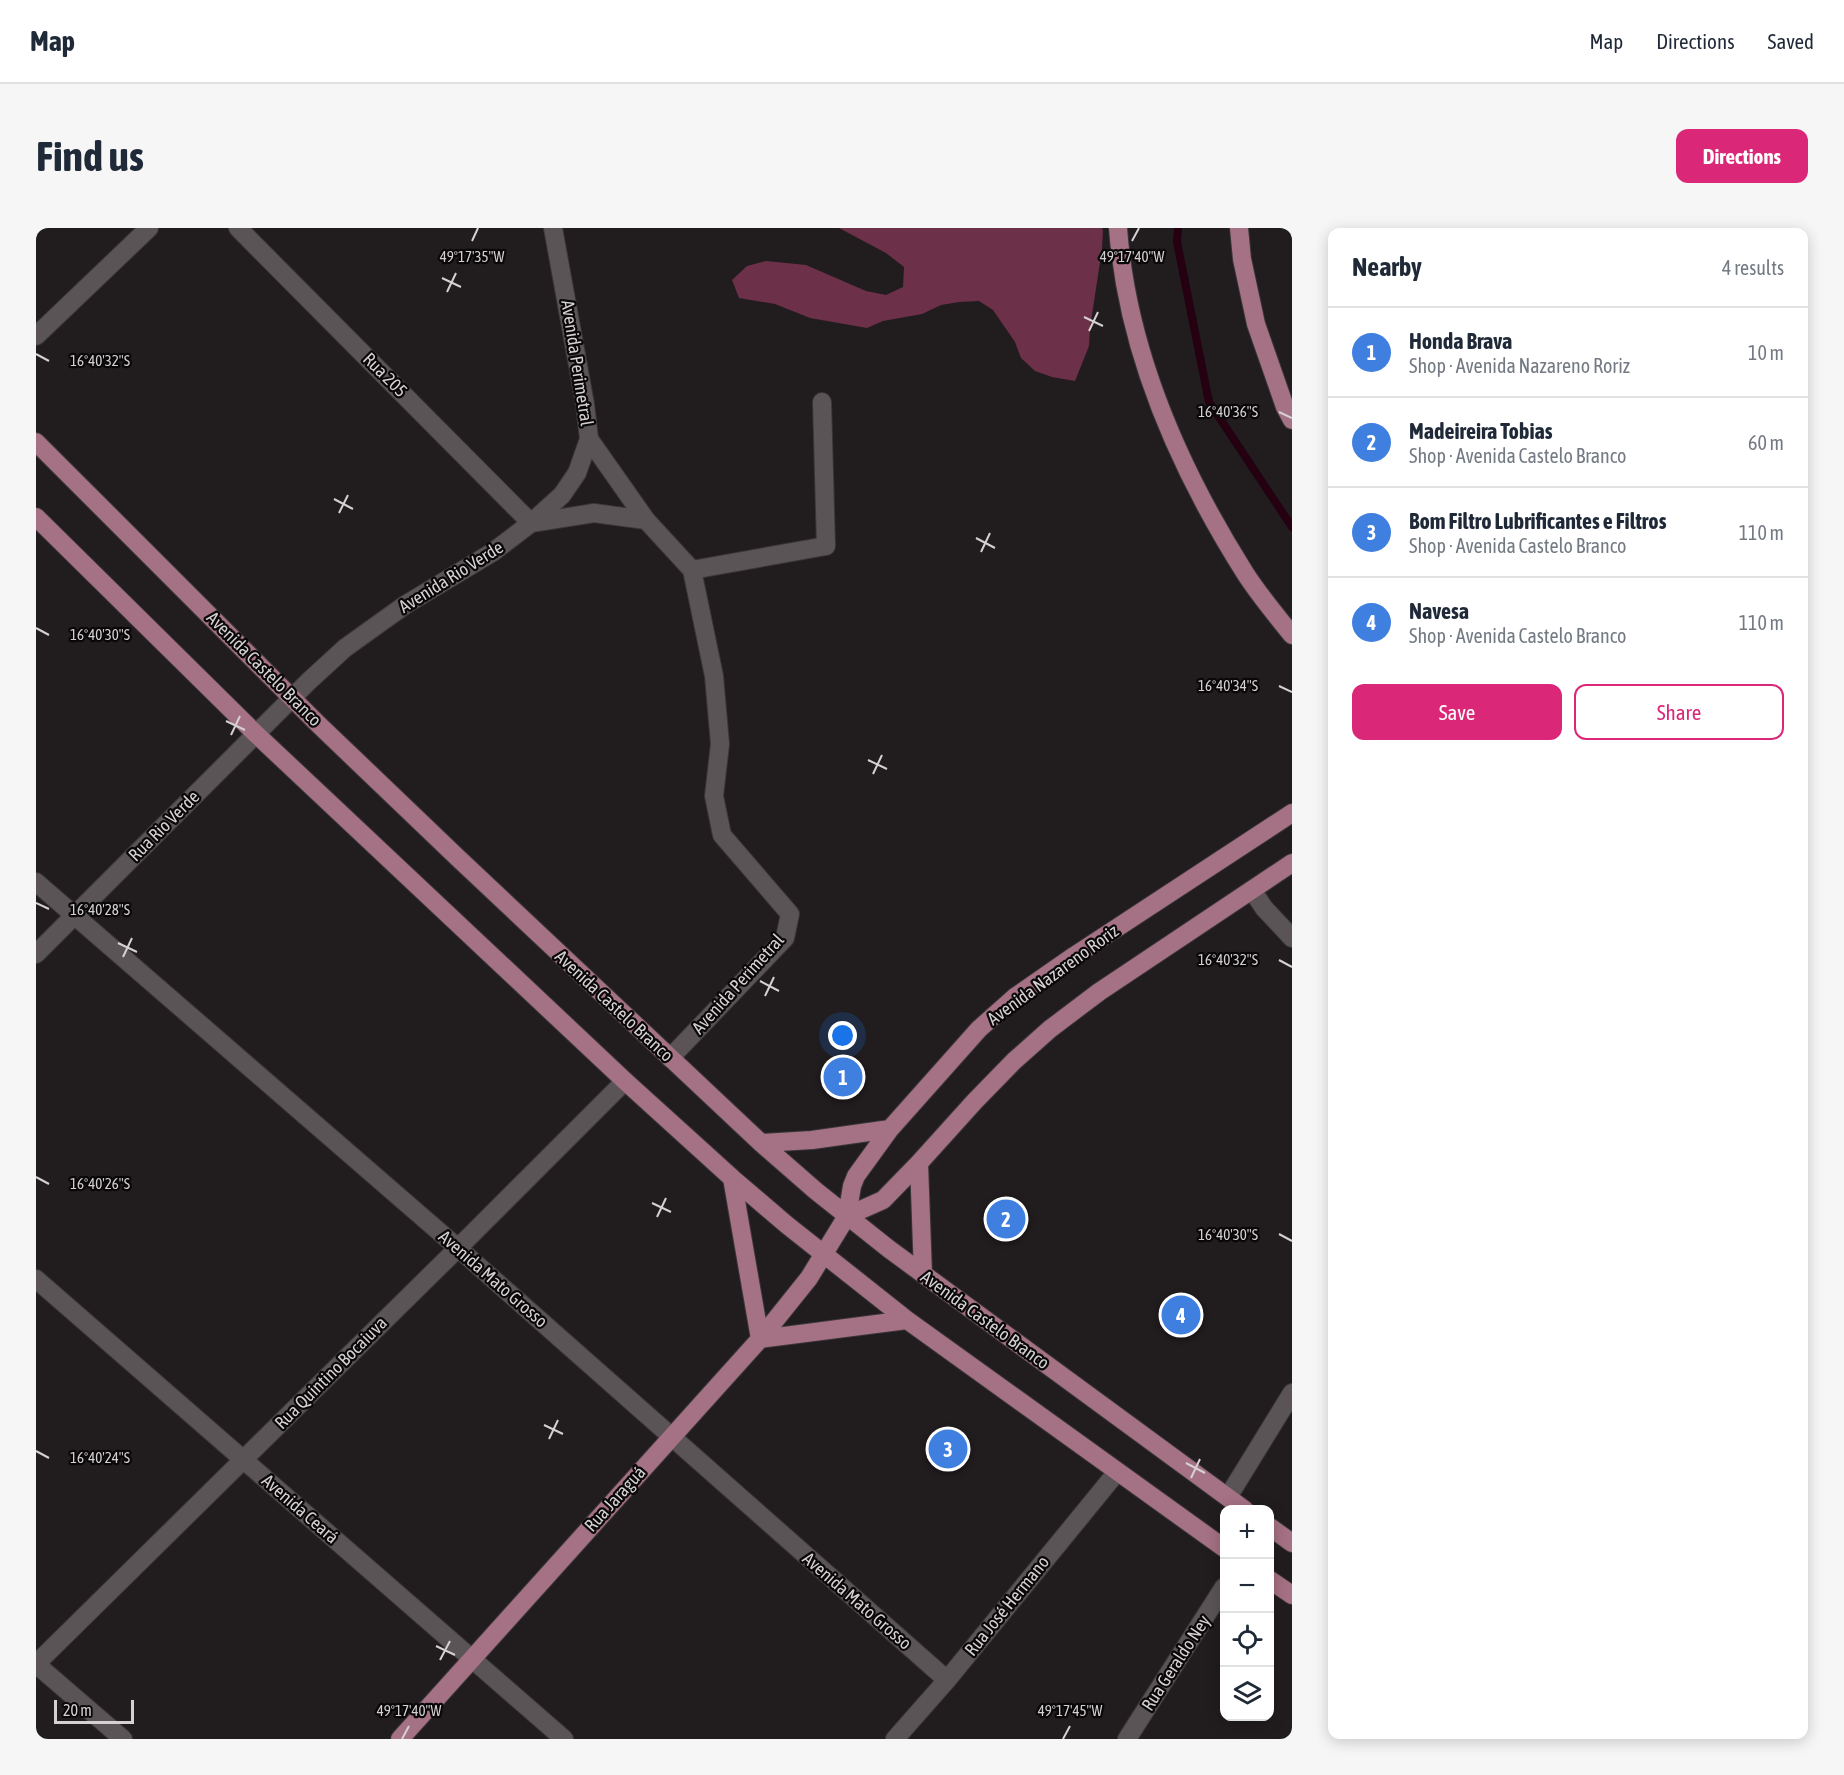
<!DOCTYPE html>
<meta charset="utf-8">
<style>
:root{--surface:#fff;--page:#f6f6f7;--text:#1f2937;--muted:#747a83;--line:#e0e1e3;--accent:#db2777}
body{margin:0;font-family:"Asap Condensed",sans-serif;background:var(--page);color:var(--text)}
.controls{position:absolute;right:18px;bottom:18px;display:grid;overflow:hidden;border-radius:12px;box-shadow:0 3px 15px #0003}
.controls button{width:54px;height:54px;display:grid;place-items:center;padding:0;border:0;border-bottom:2px solid var(--line);background:var(--surface);color:var(--text);font:30px sans-serif}
.scale{position:absolute;left:18px;bottom:15px;width:80px;box-sizing:border-box;padding-left:6px;border:3px solid #d5d1d2;border-top:0;font-size:16px;line-height:21px;white-space:nowrap;color:#d5d1d2;-webkit-text-stroke:4px #090708;paint-order:stroke}
.you{position:absolute;left:807px;top:808px;width:21px;height:21px;margin:-15px;border:4px solid #fff;border-radius:50%;background:#1a73e8;box-shadow:0 0 0 9px #1a73e833}
.badge{display:grid;place-items:center;width:39px;height:39px;border-radius:50%;background:var(--accent);color:#fff;font-size:20px;font-weight:700}
.pin{position:absolute;translate:-50% -50%;border:3px solid #fff;box-shadow:0 2px 6px #0006}
.list{margin:0;padding:0;list-style:none}
h2{display:flex;justify-content:space-between;align-items:center;height:78px;margin:0;padding:0 24px;font-size:26px}
h2 small{font-size:20px;font-weight:400;color:var(--muted)}
.list li{display:grid;grid-template-columns:39px 1fr auto;gap:18px;align-items:center;box-sizing:border-box;height:90px;padding:0 24px;border-top:2px solid var(--line)}
.list b{display:block;font-size:22px;white-space:nowrap}
.list p{margin:0;font-size:20px;white-space:nowrap;color:var(--muted)}
.list em{font-size:20px;font-style:normal;color:var(--muted)}
.actions{display:flex;gap:12px;padding:18px 24px}
.actions a{flex:1;padding:14px 0;border:2px solid var(--accent);border-radius:12px;text-align:center;font-size:21px;color:var(--accent)}
.actions .main{background:var(--accent);color:#fff}
.icon{flex:none;width:33px;height:33px;fill:none;stroke:currentColor;stroke-width:2;stroke-linecap:round;stroke-linejoin:round}
.map{position:relative;flex:none;width:1256px;height:1511px;overflow:hidden;border-radius:12px}
header{display:flex;align-items:center;gap:36px;box-sizing:border-box;height:84px;padding:0 30px;background:var(--surface);border-bottom:2px solid var(--line)}
header strong{font-size:28px}
nav{display:flex;gap:33px;margin-inline-start:auto;font-size:21px}
.intro{display:flex;align-items:center;justify-content:space-between;box-sizing:border-box;height:144px;padding:0 36px}
h1{margin:0;font-size:42px}
.button{padding:15px 27px;border-radius:12px;background:var(--accent);color:#fff;font-size:21px;font-weight:700}
main{display:flex;gap:36px;padding:0 36px}
aside{flex:1;background:var(--surface);border-radius:12px;box-shadow:0 3px 15px #0003}
.map>svg:first-child{display:block}
.forest{fill:#6d3049}
.lines{fill:none;stroke-linecap:round;stroke-linejoin:round}
.stream{stroke:#250010;stroke-width:8}
.minor-casing{stroke:#3b3738;stroke-width:20}
.major-casing{stroke:#3b3738;stroke-width:20}
.minor{stroke:#5a5456;stroke-width:18}
.major{stroke:#a57184;stroke-width:18}
.ticks{fill:none;stroke:#d5d1d2;stroke-width:2}
.labels{text-anchor:middle;stroke-width:4.5;stroke-linejoin:round;paint-order:stroke}
.street-label{font-size:18px;fill:#d5d1d2;stroke:#090708}
.ticks-label{font-size:15px;text-anchor:middle;fill:#d5d1d2;stroke:#090708;stroke-width:4.5;stroke-linejoin:round;paint-order:stroke}
</style>
<header>
<strong>Map</strong>
<nav><a>Map</a><a>Directions</a><a>Saved</a></nav>
</header>
<div class="intro"><h1>Find us</h1><a class="button">Directions</a></div>
<main>
<div class="map">
<svg width="1256" height="1511" viewBox="0 0 1256 1511">
<rect width="100%" height="100%" fill="#211c1e"/>
<path class="forest" d="M803 0H1066L1067 3 1066 21 1054 100 1053 118 1039 153 1016 149 999 143 985 130 979 114 957 82 943 73 923 74 905 77 886 86 847 93 831 100 774 90 739 76 703 70 696 52 711 38 730 33 770 37 830 63 850 67 867 59 868 39 850 25Z"/>
<g class="lines">
<path class="stream" d="M1142 0 1141 14 1173 174 1256 299"/>
<defs>
<path id="minor" d="M202 0 495 295
M517 0 549 176 553 211 610 292 656 342 678 448 684 516 678 568 686 607 754 686 749 710 634 830
M0 108 113 0
M495 295 558 285 610 292
M656 342 790 318 786 174
M0 654 422 1020 911 1452
M1216 662 1228 680 1256 710
M0 726 273 453 309 420 369 377 457 324 495 295 526 267 541 245 553 211
M0 1051 528 1511
M1192 1269 1256 1165
M0 1436 422 1020 589 853
M0 1436 87 1511
M859 1511 911 1452 1081 1244
M1091 1511 1188 1359"/>
<path id="major" d="M1082 0C1091 123 1144 242 1209 345 1223 367 1240 387 1256 407
M1203 0 1206 31 1220 96 1249 179 1256 192
M0 214 281 495 422 630 725 915 780 963 853 1021 1209 1282
M0 289 220 506 589 853 696 950 751 997 871 1092 1188 1320
M725 915 776 912 854 901
M883 935 887 1046
M696 950 724 1111
M811 988 847 972 883 935 939 873 978 833 1014 801 1063 764 1256 635
M724 1111 871 1092
M1234 1299 1256 1315
M1234 1352 1256 1367
M364 1511 724 1111 773 1050 811 988 816 958 820 948 854 901 943 801 979 769 1038 728 1256 585"/>
</defs>
<use href="#minor" class="minor-casing"/>
<use href="#major" class="major-casing"/>
<use href="#minor" class="minor"/>
<use href="#major" class="major"/>
</g>
<path class="ticks" d="M436 13 442 0M1096 13 1103 0M406 50 425 59M411 64 420 45M1048 89 1067 98M1053 103 1062 84M0 126 13 133M1243 184 1256 190M298 271 317 281M303 285 312 267M940 310 959 320M945 324 954 305M0 400 13 407M1243 458 1256 464M190 493 209 502M195 507 204 488M832 532 851 541M837 546 846 527M0 675 13 681M82 715 101 724M87 729 96 710M1243 732 1256 739M724 753 743 763M729 768 738 749M0 949 13 956M616 975 635 984M621 989 630 970M1243 1006 1256 1013M508 1197 527 1206M513 1211 522 1192M0 1223 13 1230M1150 1235 1169 1245M1155 1250 1164 1231M400 1418 419 1427M404 1432 414 1413M366 1511 373 1498M1027 1511 1034 1498"/>
<g class="labels">
<g class="street-label">
<text transform="translate(541 135) rotate(81)" y="6">Avenida Perimetral</text>
<text transform="translate(349 147) rotate(45)" y="6">Rua 205</text>
<text transform="translate(415 349) rotate(-32)" y="6">Avenida Rio Verde</text>
<text transform="translate(228 441) rotate(45)" y="6">Avenida Castelo Branco</text>
<text transform="translate(128 598) rotate(-45)" y="6">Rua Rio Verde</text>
<text transform="translate(1017 747) rotate(-36)" y="6">Avenida Nazareno Roriz</text>
<text transform="translate(702 756) rotate(-48)" y="6">Avenida Perimetral</text>
<text transform="translate(578 778) rotate(43)" y="6">Avenida Castelo Branco</text>
<text transform="translate(457 1051) rotate(41)" y="6">Avenida Mato Grosso</text>
<text transform="translate(949 1092) rotate(36)" y="6">Avenida Castelo Branco</text>
<text transform="translate(295 1145) rotate(-45)" y="6">Rua Quintino Bocaiuva</text>
<text transform="translate(579 1271) rotate(-48)" y="6">Rua Jaraguá</text>
<text transform="translate(264 1281) rotate(41)" y="6">Avenida Ceará</text>
<text transform="translate(821 1373) rotate(41)" y="6">Avenida Mato Grosso</text>
<text transform="translate(971 1378) rotate(-51)" y="6">Rua José Hermano</text>
<text transform="translate(1140 1435) rotate(-57)" y="6">Rua Geraldo Ney</text>
</g>
</g>
<g class="ticks-label">
<text x="436" y="34">49°17'35"W</text>
<text x="1096" y="34">49°17'40"W</text>
<text x="64" y="138">16°40'32"S</text>
<text x="1192" y="189">16°40'36"S</text>
<text x="64" y="412">16°40'30"S</text>
<text x="1192" y="463">16°40'34"S</text>
<text x="64" y="687">16°40'28"S</text>
<text x="1192" y="737">16°40'32"S</text>
<text x="64" y="961">16°40'26"S</text>
<text x="1192" y="1012">16°40'30"S</text>
<text x="64" y="1235">16°40'24"S</text>
<text x="373" y="1488">49°17'40"W</text>
<text x="1034" y="1488">49°17'45"W</text>
</g>
</svg>
<div class="controls">
<button>+</button>
<button>−</button>
<button><svg class="icon" aria-label="locate" viewBox="0 0 24 24"><circle cx="12" cy="12" r="6"/><path d="M12 2v4M12 18v4M2 12h4M18 12h4"/></svg></button>
<button><svg class="icon" aria-label="layers" viewBox="0 0 24 24"><path d="M12 4l9 5-9 5-9-5zM3 14l9 5 9-5"/></svg></button>
</div>
<div class="scale">20 m</div>
<div class="you"></div>
<div class="pin badge" style="left:807px;top:849px;background:#3f7fe0">1</div>
<div class="pin badge" style="left:970px;top:991px;background:#3f7fe0">2</div>
<div class="pin badge" style="left:912px;top:1221px;background:#3f7fe0">3</div>
<div class="pin badge" style="left:1145px;top:1087px;background:#3f7fe0">4</div>
</div>
<aside>
<h2>Nearby<small>4 results</small></h2>
<ul class="list">
<li><span class="badge" style="background:#3f7fe0">1</span><div><b>Honda Brava</b><p>Shop · Avenida Nazareno Roriz</p></div><em>10 m</em></li>
<li><span class="badge" style="background:#3f7fe0">2</span><div><b>Madeireira Tobias</b><p>Shop · Avenida Castelo Branco</p></div><em>60 m</em></li>
<li><span class="badge" style="background:#3f7fe0">3</span><div><b>Bom Filtro Lubrificantes e Filtros</b><p>Shop · Avenida Castelo Branco</p></div><em>110 m</em></li>
<li><span class="badge" style="background:#3f7fe0">4</span><div><b>Navesa</b><p>Shop · Avenida Castelo Branco</p></div><em>110 m</em></li>
</ul>
<div class="actions"><a class="main">Save</a><a>Share</a></div>
</aside>
</main>
